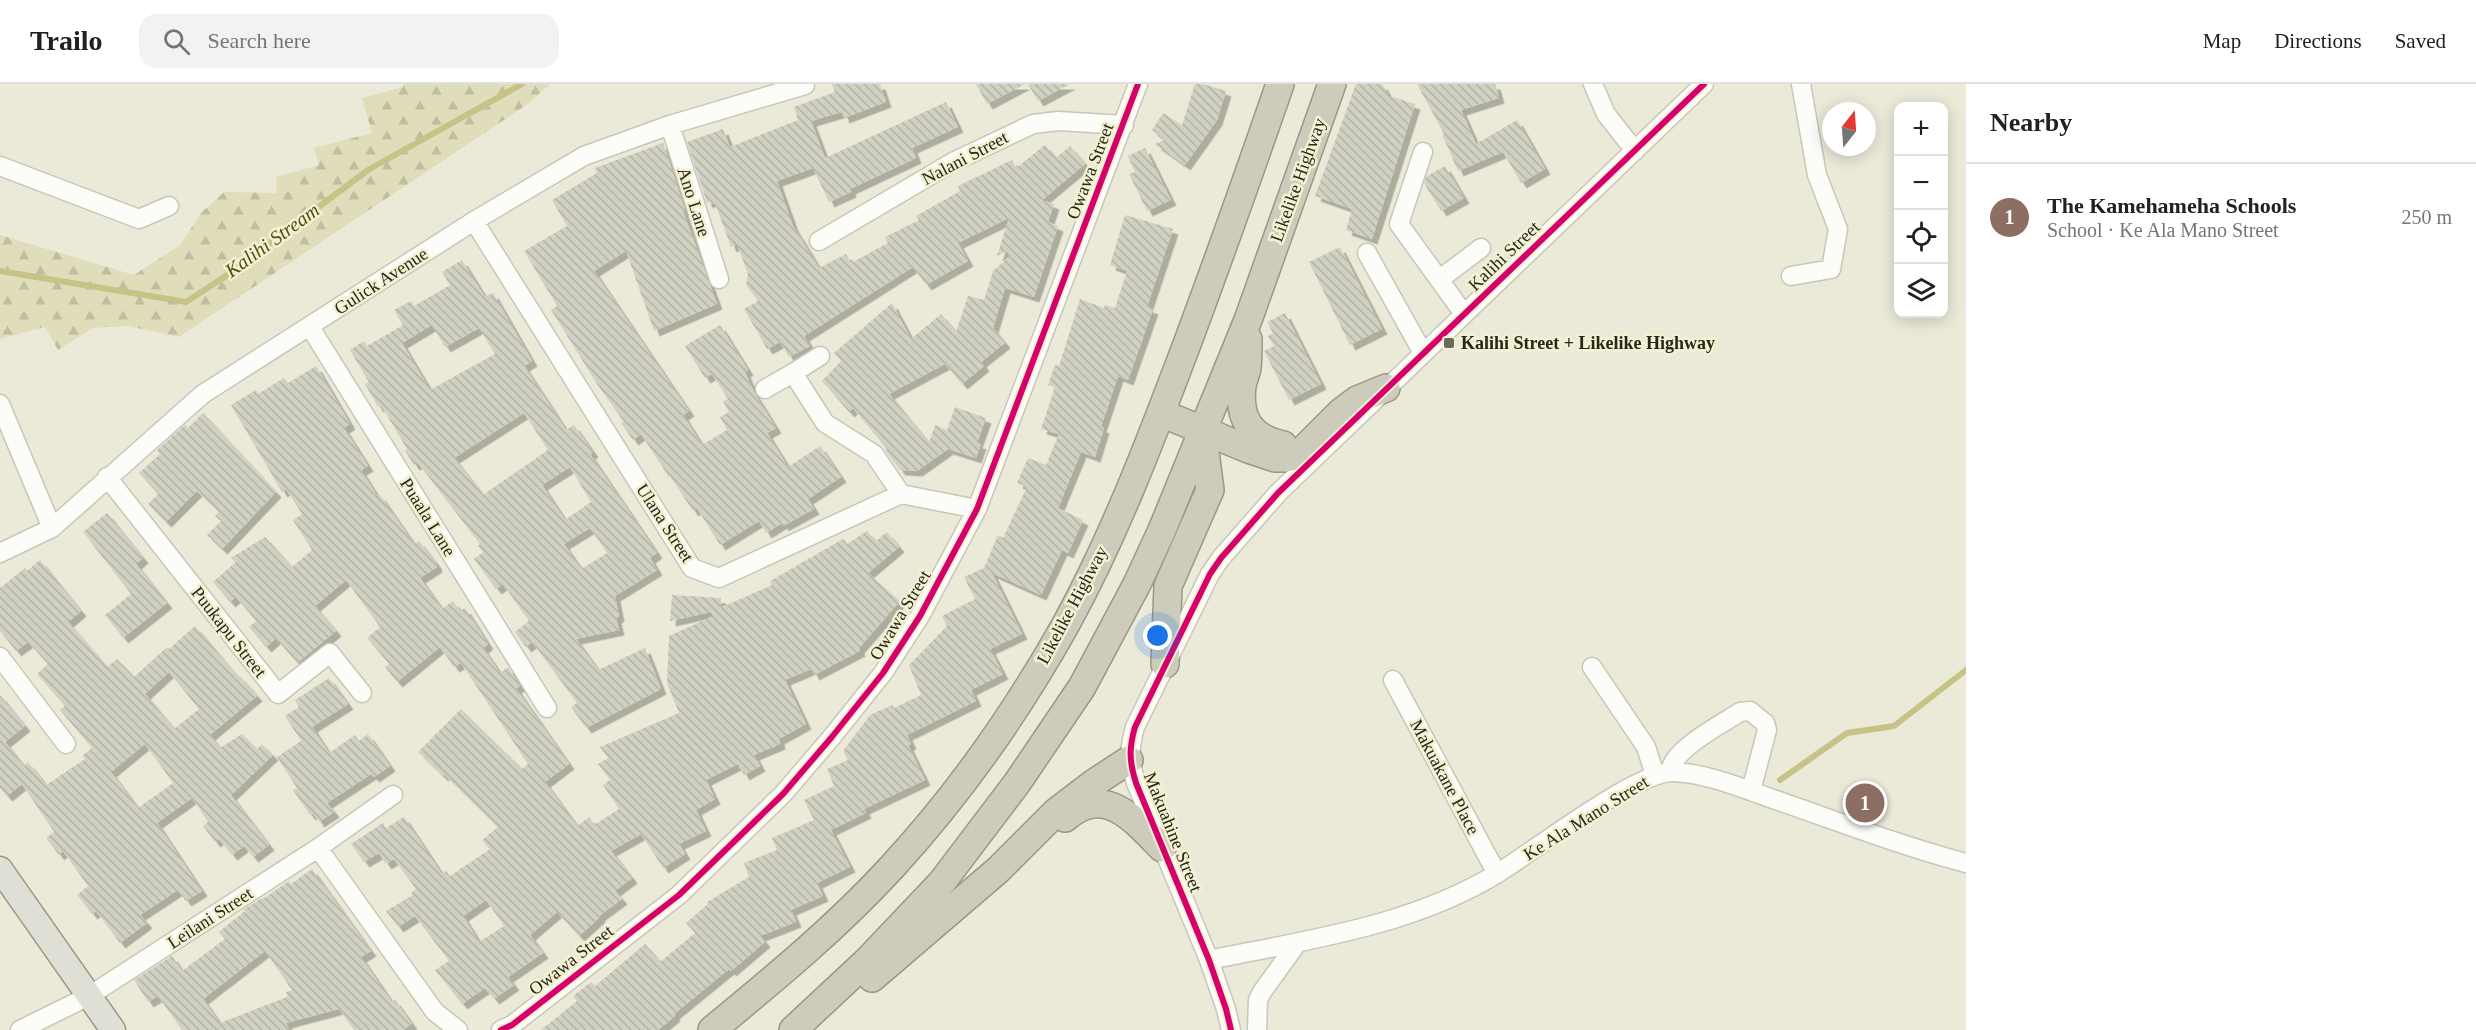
<!DOCTYPE html>
<meta charset="utf-8">
<style>
:root{--surface:#fff;--page:#f2f2f2;--text:#202124;--muted:#757577;--line:#e0e0e0;--accent:#b45309}
body{margin:0;font-family:"Times New Roman",serif;background:var(--page);color:var(--text)}
.controls{position:absolute;right:18px;top:18px;display:grid;overflow:hidden;border-radius:12px;box-shadow:0 3px 15px #0003}
.controls button{width:54px;height:54px;display:grid;place-items:center;padding:0;border:0;border-bottom:2px solid var(--line);background:var(--surface);color:var(--text);font:30px sans-serif}
.compass{position:absolute;left:1822px;top:18px;width:54px;height:54px;border-radius:50%;background:var(--surface);box-shadow:0 3px 15px #0003;rotate:17deg}
.you{position:absolute;left:1158px;top:552px;width:21px;height:21px;margin:-15px;border:4px solid #fff;border-radius:50%;background:#1a73e8;box-shadow:0 0 0 9px #1a73e833}
.badge{display:grid;place-items:center;width:39px;height:39px;border-radius:50%;background:var(--accent);color:#fff;font-size:20px;font-weight:700}
.pin{position:absolute;translate:-50% -50%;border:3px solid #fff;box-shadow:0 2px 6px #0006}
.list{margin:0;padding:0;list-style:none}
h2{display:flex;justify-content:space-between;align-items:center;height:78px;margin:0;padding:0 24px;font-size:26px}
h2 small{font-size:20px;font-weight:400;color:var(--muted)}
.list li{display:grid;grid-template-columns:39px 1fr auto;gap:18px;align-items:center;box-sizing:border-box;height:108px;padding:0 24px;border-top:2px solid var(--line)}
.list b{display:block;font-size:22px;white-space:nowrap}
.list p{margin:0;font-size:20px;white-space:nowrap;color:var(--muted)}
.list em{font-size:20px;font-style:normal;color:var(--muted)}
.icon{flex:none;width:33px;height:33px;fill:none;stroke:currentColor;stroke-width:2;stroke-linecap:round;stroke-linejoin:round}
.map{position:relative;flex:none;width:1966px;height:946px;overflow:hidden}
header{display:flex;align-items:center;gap:36px;box-sizing:border-box;height:84px;padding:0 30px;background:var(--surface);border-bottom:2px solid var(--line)}
header strong{font-size:28px}
nav{display:flex;gap:33px;margin-inline-start:auto;font-size:21px}
.search{width:420px;height:54px;background:var(--page);display:flex;align-items:center;gap:15px;box-sizing:border-box;padding:0 21px;border-radius:18px;color:var(--muted);font-size:22px}
main{display:flex}
aside{flex:1;background:var(--surface)}
.map>svg:first-child{display:block}
.forest{fill:url(#forest-firs)}
.lines{fill:none;stroke-linecap:round;stroke-linejoin:round}
.stream{stroke:#c7c286;stroke-width:6}
.building{fill:url(#building-back-hatch);fill-rule:evenodd;filter:url(#shadow)}
.minor-casing{stroke:#c7c7b9;stroke-width:21}
.major-casing{stroke:#999882;stroke-width:27}
.highway-casing{stroke:#999882;stroke-width:30}
.minor{stroke:#fcfcf9;stroke-width:18}
.major{stroke:#dfdfd5;stroke-width:24}
.highway{stroke:#cccbbc;stroke-width:27}
.cycleway-casing{stroke:#f3f1d1;stroke-width:10}
.cycleway{stroke:#d6006c;stroke-width:6}
.poi-dot{fill:#6b6b5d;stroke:#f3f1d1;stroke-width:2}
.labels{text-anchor:middle;stroke-width:5;stroke-linejoin:round;paint-order:stroke}
.street-label{font-size:18px;fill:#26261a;stroke:#f3f1d1}
.poi-label{font-size:18px;font-weight:bold;fill:#26261a;stroke:#f3f1d1;text-anchor:start}
.water-label{font-size:20px;font-style:italic;fill:#524d10;stroke:#f3f1d1}
</style>
<header>
<strong>Trailo</strong>
<div class="search"><svg class="icon" aria-label="search" viewBox="0 0 24 24"><circle cx="10" cy="10" r="6"/><path d="M15 15l6 6"/></svg>Search here</div>
<nav><a>Map</a><a>Directions</a><a>Saved</a></nav>
</header>
<main>
<div class="map">
<svg width="1966" height="946" viewBox="0 0 1966 946">
<defs>
<pattern id="forest-firs" width="22" height="20" patternUnits="userSpaceOnUse" patternTransform="scale(1.5)"><rect width="22" height="20" fill="#e0ddbb"/><path d="M5 1l3.5 6h-7zM16 11l3.5 6h-7z" fill="#c0bea0"/></pattern>
<pattern id="building-back-hatch" width="6" height="6" patternUnits="userSpaceOnUse" patternTransform="scale(1.5)"><rect width="6" height="6" fill="#d1d1c3"/><path d="M-1 5l2 2M0 0l6 6M5-1l2 2" fill="none" stroke="#b3b3a7"/></pattern>
<filter id="shadow"><feDropShadow dx="5.5" dy="5.5" stdDeviation="0" flood-color="#0004"/></filter>
</defs>
<rect width="100%" height="100%" fill="#ebead9"/>
<path class="forest" d="M403 0H550L528 20 179 253 128 242 93 244 58 266 45 243 0 255V151L134 191 180 161 202 128 224 108 277 109 276 93 319 81 314 64 372 49 362 14 403 3Z"/>
<g class="lines">
<path class="stream" d="M0 187 186 218 229 190 368 86 522 0
M1780 696 1847 649 1894 642 1966 586"/>
</g>
<path class="building" d="M832 0H880L886 18 844 34 842 28 811 37 825 74 946 18 958 43 912 64 916 74 850 105 851 108 829 118 813 84 777 97 793 142 819 184 846 170 851 179 888 159 885 153 919 136 916 132 960 107 958 102 1012 76 1016 84 1045 61 1056 74 1070 62 1085 80 1042 116 1054 120 1048 138 1058 142 1034 213 1005 204 993 244 1005 259 981 278 984 282 962 300 945 280 889 310 929 359 935 341 947 346 955 323 986 334 977 359 981 360 976 374 948 365 917 387 900 386 885 366 887 365 853 324 849 328 822 297 841 277 834 269 892 219 911 255 941 230 956 248 968 212 984 216 993 187 1010 172 1007 167 997 172 1009 134 958 159 968 177 926 201 913 183 804 252 810 262 789 273 780 258 767 265 744 225 758 217 746 201 748 190 737 160 731 163 715 119 712 120 711 117 707 119 687 58 723 45 730 63 798 36 794 23 835 8Z
M976 0H1025L987 20Z
M1028 0H1070L1038 17Z
M1195 0H1203L1226 7 1217 36 1185 81 1155 60 1165 56 1152 46 1163 29 1182 41Z
M1356 0H1382L1389 12 1415 20 1372 155 1346 146 1352 125 1315 112Z
M1417 0H1495L1499 14 1461 26 1476 60 1517 36 1545 85 1521 99 1503 68 1458 87 1442 50H1444Z
M663 59 685 126 683 127 717 220 654 247 626 167 594 187 689 327 683 331 702 361 727 346 720 333 729 328 723 317 728 315 712 290 705 294 685 262 720 241 748 286 745 288 755 310 776 344 767 349 788 383 820 362 841 393 808 415 814 425 783 442 782 439 766 449 759 437 720 461 697 424 693 427 670 392 669 393 641 350 633 356 621 339 624 338 597 300 551 226 557 222 524 167 567 142 552 116 597 89 595 84Z
M1145 64 1171 116 1147 127 1129 90 1135 88 1128 72Z
M1445 82 1464 114 1441 127 1424 99 1427 92Z
M1125 131 1173 145 1147 223 1153 225 1128 296 1118 292 1101 343 1104 344 1095 373 1081 368 1058 424 1083 436 1068 469 1062 466 1041 511 992 489 1022 550 990 565 1003 590 971 606 976 617 907 651 911 660 908 661 925 696 864 725 866 729 831 746 850 783 817 799 823 812 791 826 796 838 760 852 765 858 731 887 729 885 674 930 675 932 658 946H541L577 917 573 912 591 898 595 902 645 860 660 878 695 849 686 839 708 820 707 818 749 793 744 779 777 766 772 754 814 736 804 716 834 702 827 685 848 676 843 667 870 631 892 621 894 624 921 611 909 581 947 542 942 532 975 515 964 493 984 484 998 451 1003 454 1027 403 1017 399 1028 374 1046 381 1059 350 1041 345 1055 303 1048 301 1055 281 1059 282 1080 215 1104 224 1105 221 1115 224 1127 187 1110 181Z
M1340 163 1382 245 1350 261 1309 178Z
M462 176 485 213 493 209 532 277 524 282 566 346 574 341 593 368 590 370 657 469 650 474 657 486 615 512 619 532 616 534 619 546 576 555 598 586 645 564 661 605 586 644 571 623 577 619 532 558 526 563 515 548 529 537 503 500 496 505 474 475 483 468 478 462 480 460 418 379 414 381 405 367 407 365 381 321 378 323 365 300 369 298 350 266 364 257 367 262 403 241 394 226 411 217 414 222 450 201 442 188ZM432 241 445 263 479 244 495 270 430 306 402 259ZM524 329 548 366 483 411 454 374ZM570 383 591 418 565 436 542 401ZM590 444 607 469 581 485 564 460Z
M1285 229 1321 300 1289 316 1264 267 1274 262 1268 252 1273 249 1267 238Z
M316 282 350 340 344 344 368 382 361 386 377 412 380 411 414 460 419 457 436 479 437 483 420 494 442 525 453 517 460 527 465 524 488 560 483 564 500 589 508 583 520 602 516 604 569 680 545 698 577 742 589 733 594 741 619 725 603 701 610 696 598 680 608 674 600 663 679 629 667 599 669 552 713 532 711 528 670 537 672 511 721 514 720 524 772 501 770 497 843 455 847 460 867 447 876 457 887 448 899 463 868 489 900 517 859 564 860 567 814 591 811 585 785 596 806 640 779 655 780 660 754 671 760 682 744 691 738 680 706 696 715 715 696 726 706 747 679 760 685 770 663 784 641 750 611 767 632 794 615 807 622 815 599 832 600 833 579 852 557 828 530 851 543 869 508 893 514 901 494 915 485 904 462 920 435 886 449 877 415 832 398 843 386 827 413 811 411 809 416 805 394 775 386 780 379 769 364 778 351 760 383 739 386 744 404 733 442 790 446 787 450 792 490 765 482 756 498 743 444 690 443 692 418 668 461 625 522 685 528 680 461 579 454 583 440 563 397 598 385 583 389 580 367 554 380 543 346 496 315 522 336 547 297 579 276 554 266 563 249 543 256 537 236 513 230 518 213 498 236 478 231 474 265 453 292 483 312 466 293 436 302 430 286 405 282 408 231 321 256 306 258 310 284 294 288 299ZM486 816 504 842 479 858 463 832Z
M203 329 276 408 222 465 207 451 221 437 215 432 219 428 197 407 166 438 148 420 158 410 139 389 160 370 157 366 185 341 188 344Z
M107 429 143 474 136 480 167 519 123 554 105 531 131 510 83 448Z
M40 476 81 527 68 538 107 583 117 575 134 593 166 564 169 565 195 542 238 593 240 592 257 612 210 651 220 664 242 650 257 665 262 660 273 671 231 711 269 761 253 773 244 762 232 771 219 755 215 758 203 742 208 738 192 714 157 739 202 807 186 817 178 806 140 831 147 839 120 859 96 827 92 830 77 811 88 802 63 767 59 771 46 754 54 748 22 700 7 712 0 704V611L25 642 5 658 24 682 28 678 46 701 85 675 82 672 92 664 60 626 65 622 37 590 48 580 28 558 16 567 0 547V504L25 484 27 487ZM169 588 199 625 174 645 145 610ZM145 660 173 699 138 724 111 688Z
M329 594 348 620 312 643 329 669 355 651 359 657 368 650 390 682 374 693 371 690 327 719 334 728 319 738 313 729 310 731 293 706 297 704 277 673 301 657 285 632 299 623 295 616Z
M312 785 371 867 361 873 392 918 395 916 412 940 403 946H354L339 925 286 939 289 946H182L158 912 148 918 134 896 172 872 182 887 225 855 219 848 245 827 243 826 262 814 263 815 289 797 291 800ZM265 867 292 906 286 908 287 913 220 939 203 915Z"/>
<g class="lines">
<defs>
<path id="minor" d="M1593 0 1606 30 1635 67
M670 41 719 195
M1423 68 1399 140 1464 230
M0 82 139 135 169 122
M474 137 692 484 719 494 901 410 977 425
M819 157 953 78 1033 40 1058 37 1124 41
M1367 169 1423 269
M1791 192 1831 185 1838 145 1817 91 1801 0
M1440 195 1481 164
M310 243 547 624
M793 289 820 272
M765 305 793 289 825 339 874 370 901 410
M0 320 52 444
M107 393 278 610 330 569 362 609
M0 469 52 444 203 310 474 137 584 72 670 41 805 1
M0 573 66 660
M1592 583 1646 663 1655 691
M1393 596 1497 790
M1670 687C1673 665 1722 640 1740 628L1750 627 1765 639 1767 646 1751 707
M318 764 435 928 458 946
M1209 876C1307 856 1412 842 1498 789 1533 768 1637 687 1673 688 1706 689 1742 704 1773 715 1837 737 1901 762 1966 779
M20 946 89 912 318 764 393 711
M501 946 512 941 679 811 783 710 831 654 883 589 920 532 977 425 1138 0
M1231 946 1226 925 1209 876 1136 699C1129 677 1129 664 1135 643L1210 490 1221 474 1278 409 1704 0
M1257 946 1258 916 1262 908 1298 858"/>
<path id="major" d="M0 785 113 946"/>
<path id="highway" d="M1248 255C1248 264 1248 274 1247 284 1246 290 1243 296 1242 302 1238 335 1251 354 1283 361
M1161 329 1248 365 1275 374H1286L1297 372 1341 328 1357 316 1386 304
M1165 580 1168 502 1210 406 1202 345
M1065 734C1106 699 1134 736 1162 764
M872 894 998 786 1056 728 1094 699 1129 676
M712 946C775 894 837 843 892 783 959 710 1018 626 1066 540 1115 451 1151 355 1187 260 1219 174 1250 87 1280 0
M793 946 867 877 942 798 1017 699 1082 603 1137 500 1162 446 1248 236 1332 0"/>
</defs>
<use href="#minor" class="minor-casing"/>
<use href="#major" class="major-casing"/>
<use href="#highway" class="highway-casing"/>
<use href="#minor" class="minor"/>
<use href="#major" class="major"/>
<use href="#highway" class="highway"/>
<defs>
<path id="cycleway" d="M501 946 512 941 679 811 783 710 831 654 883 589 920 532 977 425 1138 0
M1231 946 1226 925 1209 876 1136 699C1129 677 1129 664 1135 643L1210 490 1221 474 1278 409 1704 0"/>
</defs>
<use href="#cycleway" class="cycleway-casing"/>
<use href="#cycleway" class="cycleway"/>
</g>
<rect class="poi-dot" x="1443" y="253" width="12" height="12" rx="3"/>
<g class="labels">
<g class="street-label">
<text transform="translate(965 74) rotate(-28)" y="6">Nalani Street</text>
<text transform="translate(1090 87) rotate(-69)" y="6">Owawa Street</text>
<text transform="translate(1298 96) rotate(-70)" y="6">Likelike Highway</text>
<text transform="translate(694 118) rotate(72)" y="6">Ano Lane</text>
<text transform="translate(1504 172) rotate(-44)" y="6">Kalihi Street</text>
<text transform="translate(381 197) rotate(-33)" y="6">Gulick Avenue</text>
<text transform="translate(428 433) rotate(58)" y="6">Puaala Lane</text>
<text transform="translate(665 439) rotate(57)" y="6">Ulana Street</text>
<text transform="translate(1072 521) rotate(-62)" y="6">Likelike Highway</text>
<text transform="translate(900 531) rotate(-59)" y="6">Owawa Street</text>
<text transform="translate(229 548) rotate(52)" y="6">Puukapu Street</text>
<text transform="translate(1445 693) rotate(62)" y="6">Makuakane Place</text>
<text transform="translate(1586 734) rotate(-32)" y="6">Ke Ala Mano Street</text>
<text transform="translate(1173 748) rotate(68)" y="6">Makuahine Street</text>
<text transform="translate(210 834) rotate(-33)" y="6">Leilani Street</text>
<text transform="translate(571 876) rotate(-38)" y="6">Owawa Street</text>
</g>
<g class="poi-label">
<text x="1461" y="265">Kalihi Street + Likelike Highway</text>
</g>
<g class="water-label">
<text transform="translate(272 156) rotate(-36)" y="7">Kalihi Stream</text>
</g>
</g>
</svg>
<div class="controls">
<button>+</button>
<button>−</button>
<button><svg class="icon" aria-label="locate" viewBox="0 0 24 24"><circle cx="12" cy="12" r="6"/><path d="M12 2v4M12 18v4M2 12h4M18 12h4"/></svg></button>
<button><svg class="icon" aria-label="layers" viewBox="0 0 24 24"><path d="M12 4l9 5-9 5-9-5zM3 14l9 5 9-5"/></svg></button>
</div>
<svg class="compass" viewBox="-18 -18 36 36"><path d="M0-13l5 13h-10z" fill="#e53935"/><path d="M0 13l5-13h-10z" fill="#757577"/></svg>
<div class="you"></div>
<div class="pin badge" style="left:1865px;top:719px;background:#8d6e63">1</div>
</div>
<aside>
<h2>Nearby<small></small></h2>
<ul class="list">
<li><span class="badge" style="background:#8d6e63">1</span><div><b>The Kamehameha Schools</b><p>School · Ke Ala Mano Street</p></div><em>250 m</em></li>
</ul>
</aside>
</main>
